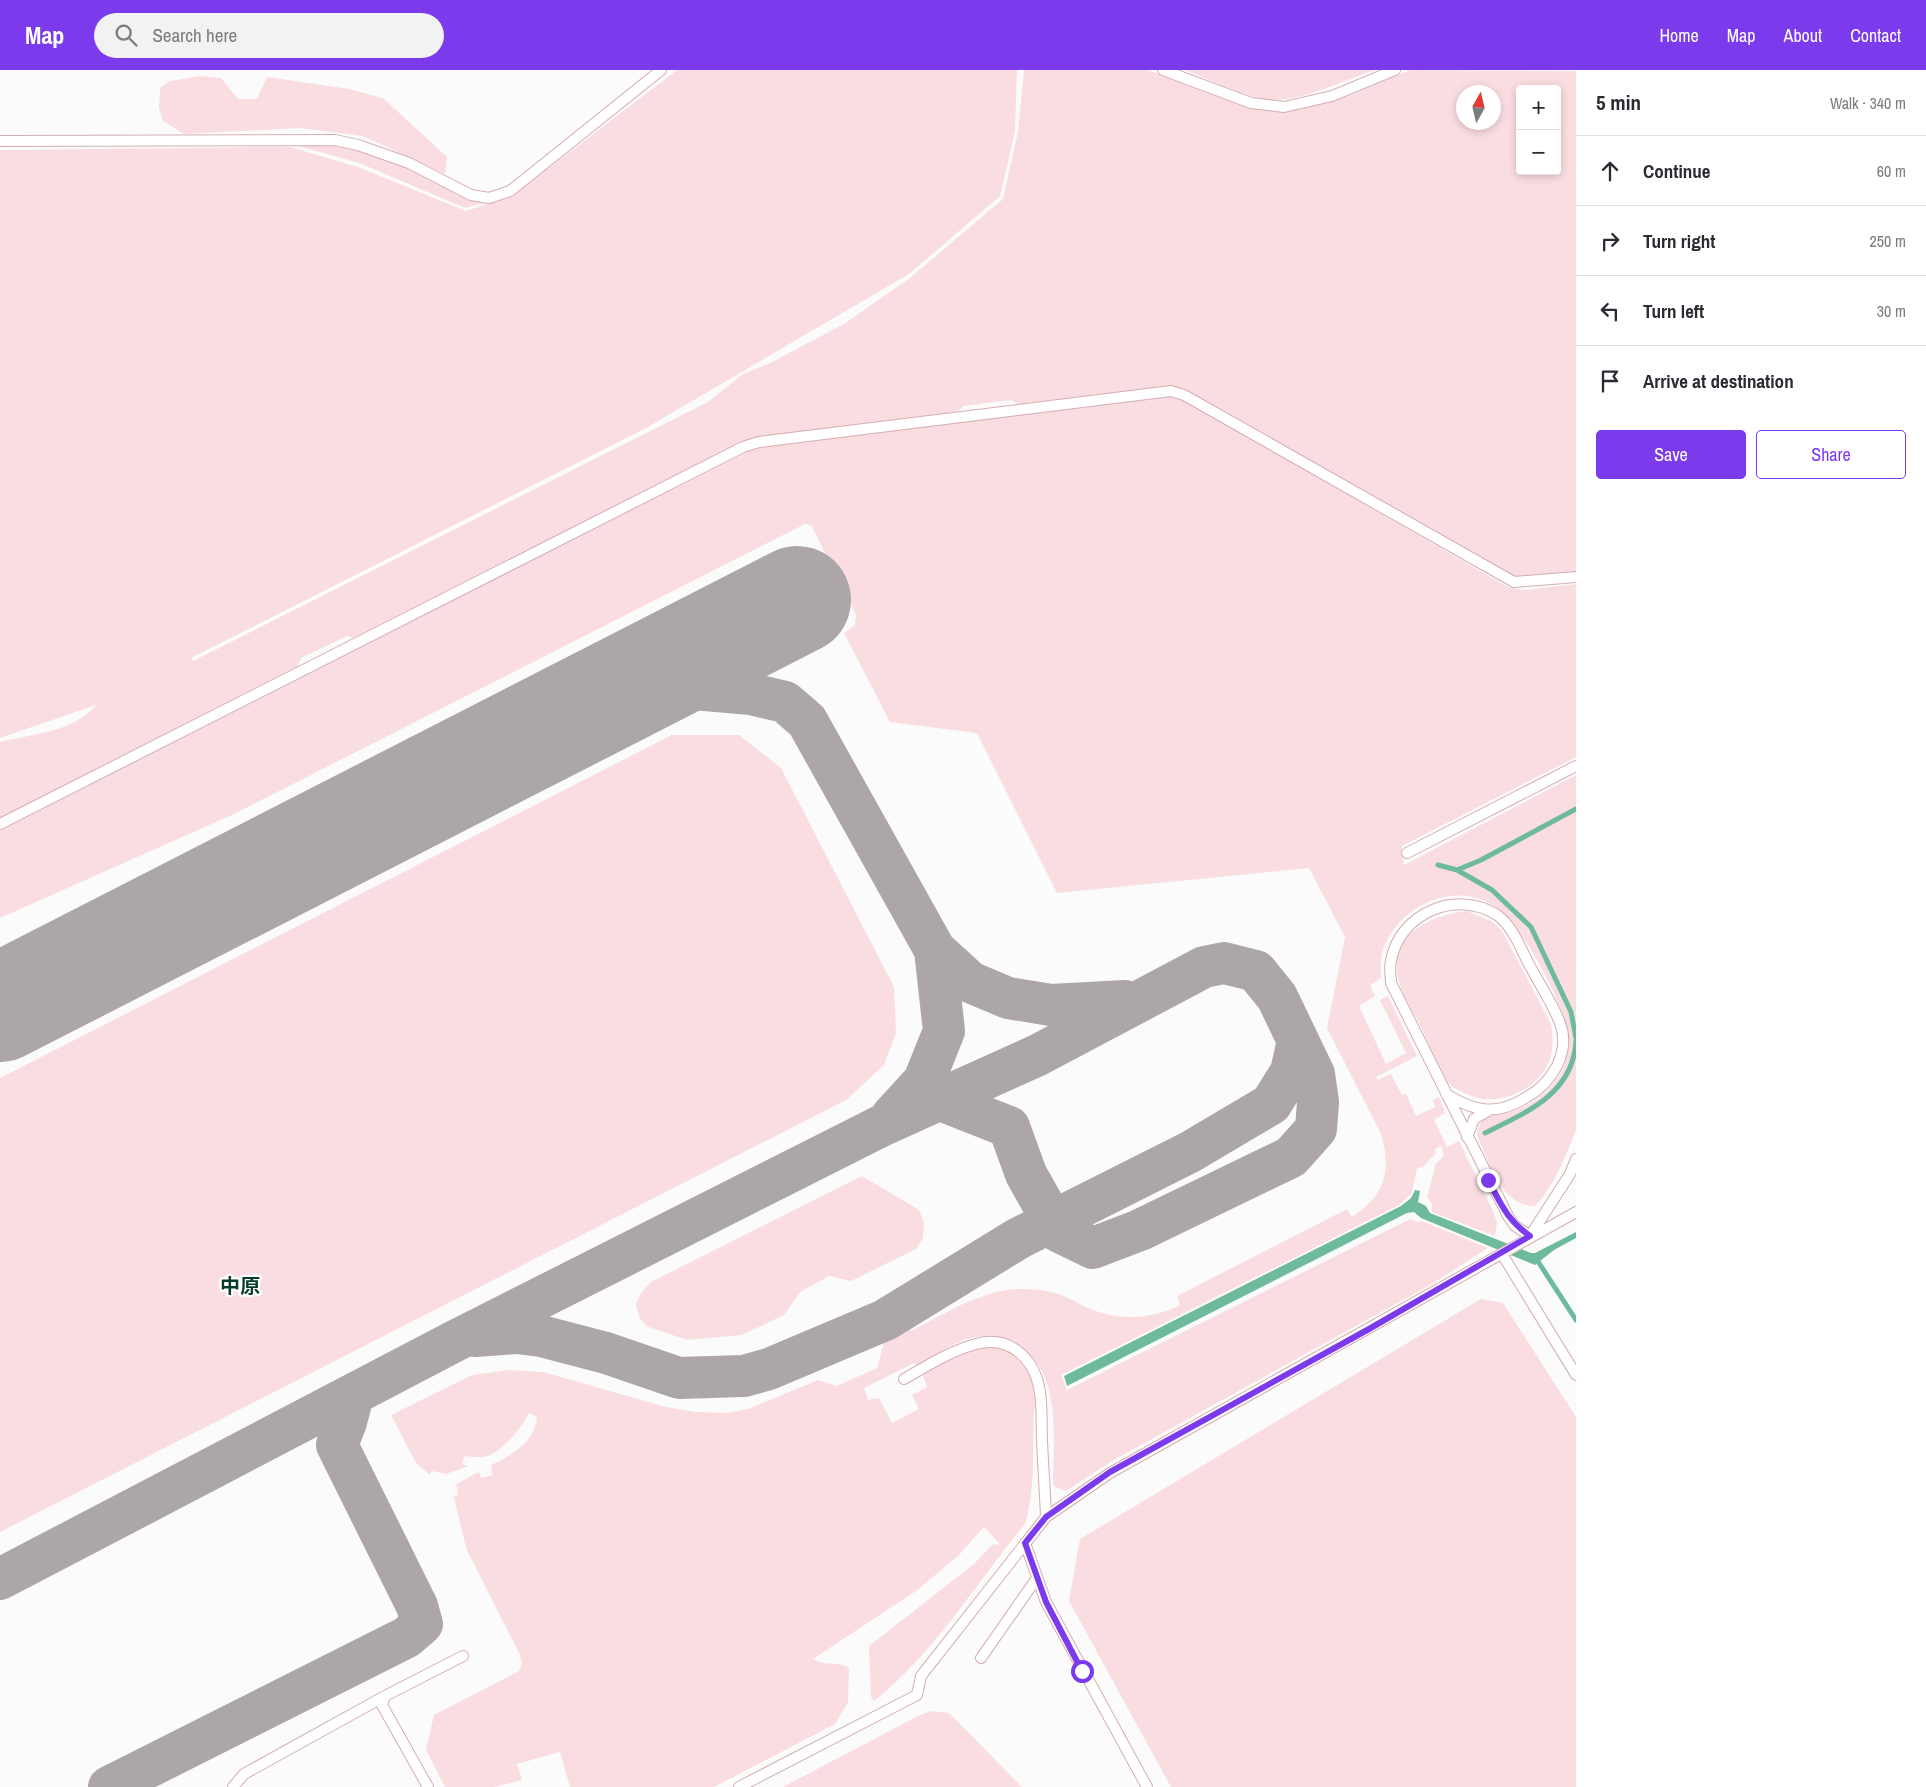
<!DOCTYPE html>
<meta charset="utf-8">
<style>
:root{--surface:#fff;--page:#f2f2f3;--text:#2b2b33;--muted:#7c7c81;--line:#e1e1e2;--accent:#7c3aed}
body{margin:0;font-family:"Archivo Narrow","Noto Sans JP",sans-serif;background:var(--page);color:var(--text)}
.controls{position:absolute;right:15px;top:15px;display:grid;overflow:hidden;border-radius:5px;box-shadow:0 2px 8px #0003}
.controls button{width:45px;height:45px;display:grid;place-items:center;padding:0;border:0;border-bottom:1px solid var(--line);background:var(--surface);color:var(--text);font:25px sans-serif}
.compass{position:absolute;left:1456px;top:15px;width:45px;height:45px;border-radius:50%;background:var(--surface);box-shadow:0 2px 8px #0003;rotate:8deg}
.stop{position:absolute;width:15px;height:15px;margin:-11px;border:4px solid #7c3aed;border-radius:50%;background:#fff}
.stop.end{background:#7c3aed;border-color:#fff;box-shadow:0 1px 5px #0008}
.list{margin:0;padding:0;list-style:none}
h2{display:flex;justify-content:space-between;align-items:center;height:65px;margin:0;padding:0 20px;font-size:21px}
h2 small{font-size:16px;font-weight:400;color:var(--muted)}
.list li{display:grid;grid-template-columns:32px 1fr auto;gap:15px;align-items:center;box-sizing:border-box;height:70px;padding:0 20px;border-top:1px solid var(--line)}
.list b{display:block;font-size:19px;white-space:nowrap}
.list em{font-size:16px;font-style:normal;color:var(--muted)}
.actions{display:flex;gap:10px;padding:15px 20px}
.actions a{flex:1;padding:11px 0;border:1px solid var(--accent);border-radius:5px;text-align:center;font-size:18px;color:var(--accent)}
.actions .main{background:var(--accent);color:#fff}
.icon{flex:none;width:28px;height:28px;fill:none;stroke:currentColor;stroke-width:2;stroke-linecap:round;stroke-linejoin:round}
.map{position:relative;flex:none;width:1576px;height:1717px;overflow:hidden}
header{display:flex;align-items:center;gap:30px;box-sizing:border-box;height:70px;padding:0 25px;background:var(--accent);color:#fff}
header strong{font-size:24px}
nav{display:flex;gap:28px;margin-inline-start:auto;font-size:18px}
.search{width:350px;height:45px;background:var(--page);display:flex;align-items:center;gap:12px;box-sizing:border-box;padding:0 18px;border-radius:28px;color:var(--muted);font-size:19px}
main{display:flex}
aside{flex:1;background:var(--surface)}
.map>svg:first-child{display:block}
.green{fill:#f9dde1;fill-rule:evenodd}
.water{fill:#6dbb9c}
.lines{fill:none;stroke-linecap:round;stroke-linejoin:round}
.stream{stroke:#6dbb9c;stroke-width:5}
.taxiway{stroke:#aca6a8;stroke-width:42}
.runway{stroke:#aca6a8;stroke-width:108}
.service-casing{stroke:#d4adb3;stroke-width:12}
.service{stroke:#fff;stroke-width:10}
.route{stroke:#7c3aed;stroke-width:6}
.labels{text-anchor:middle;stroke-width:4.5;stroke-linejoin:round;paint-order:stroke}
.quarter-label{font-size:20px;font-weight:bold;fill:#073b2a;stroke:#fff}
</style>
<header>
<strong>Map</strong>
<div class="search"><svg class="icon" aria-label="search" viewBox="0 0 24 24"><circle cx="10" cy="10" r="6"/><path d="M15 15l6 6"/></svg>Search here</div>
<nav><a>Home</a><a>Map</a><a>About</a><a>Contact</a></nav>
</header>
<main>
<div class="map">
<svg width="1576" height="1717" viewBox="0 0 1576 1717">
<rect width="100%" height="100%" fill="#fbfbfb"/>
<path class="green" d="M677 0H1017L1015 61 1000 126 909 204 646 358 191 588 193 591 708 332 743 304 770 293 844 254 910 208 1003 129 1018 62 1024 0H1148L1250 38 1275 41H1290L1349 26 1410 0 1576 1V504L1518 509 1182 320 1020 335 1011 330 963 336 957 343 746 370 353 568 347 566 301 588 298 596 0 748V672C31 664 75 662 96 635L0 668V80L290 77 358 97 466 141 512 126ZM1520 19H1557V101H1520ZM1464 22H1494V52H1464Z
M1185 0H1375C1345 10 1307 29 1276 30 1248 30 1211 10 1185 0Z
M201 6 221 8 238 29H257L267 7 349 19 383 28 447 87 445 104 363 66 300 58 184 64 163 51 159 38 160 18 170 11Z
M329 75C355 78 382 85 406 97 432 110 456 124 483 133L465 138 359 93 298 76Z
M1171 326 1190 333 1508 517 1523 520 1576 514V687L1402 776 1404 795 1576 705V1060C1565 1087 1555 1115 1535 1136 1500 1136 1490 1092 1477 1066 1477 1056 1482 1049 1491 1046 1498 1043 1506 1044 1513 1041 1545 1030 1570 1004 1568 969 1567 937 1521 852 1494 836 1454 810 1399 836 1383 879 1380 888 1381 898 1381 908L1370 915 1375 926 1359 936 1386 994 1406 983 1380 930 1388 926 1417 986 1376 1007 1378 1010 1391 1004 1402 1025 1406 1024 1416 1046 1435 1037 1433 1030 1439 1027 1445 1043 1434 1050 1447 1077 1459 1071 1493 1141 1497 1153 1495 1166 1432 1142V1134L1427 1127 1436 1093 1444 1086 1441 1076 1435 1079 1436 1083 1423 1097 1417 1098 1412 1123 1399 1135 1061 1305 1067 1320 1410 1149 1416 1152 1422 1151 1488 1178 1432 1214 1112 1391 1066 1421 1055 1417 1053 1414C1053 1368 1063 1301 1016 1274 1001 1265 981 1264 964 1270 948 1276 933 1287 917 1295L914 1293 864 1318 868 1330 879 1328 892 1353 919 1339 912 1325 927 1317 922 1303 977 1276 1006 1278 1027 1297 1035 1311 1037 1338 1034 1339C1032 1374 1036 1421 1025 1454 976 1513 935 1583 874 1631L871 1627 869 1576 974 1494 993 1474 1001 1475 984 1457 958 1486 916 1521 813 1589C824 1597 837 1590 849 1598L848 1632 835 1654 714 1717H570L560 1682 517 1694 522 1710 494 1717H445L426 1680 434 1645 519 1601 522 1594 520 1585 466 1478 454 1427 458 1425 456 1414 479 1402 481 1408 492 1405 491 1395C511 1386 535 1372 537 1347L529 1343C522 1357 501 1384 484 1387 478 1388 470 1386 464 1386L462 1394 469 1396 446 1404 432 1401 430 1405 416 1393 391 1345 472 1305 509 1300 543 1302 666 1337 695 1342 726 1343 748 1339 818 1310 837 1316 877 1298 886 1265 907 1254 911 1261C945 1244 981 1220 1020 1219 1032 1219 1047 1220 1058 1224 1071 1228 1083 1237 1096 1241 1125 1251 1154 1248 1180 1235L1177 1226 1347 1139 1352 1147C1385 1126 1392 1101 1381 1064L1327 958 1345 867 1309 798 1057 823 977 663 890 652 844 563 855 555 856 545 811 455 805 454 234 744 0 848V758L749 381 765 376Z
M672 665H739L781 698 894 917 896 963 884 995 846 1030 0 1462V1008Z
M1467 841 1493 852 1502 861 1551 954C1555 979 1552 998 1531 1015 1510 1030 1487 1034 1464 1023 1458 1020 1451 1017 1448 1012 1437 995 1430 975 1421 957 1412 939 1395 916 1397 894 1398 859 1438 844 1467 841Z
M862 1106 919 1140 924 1153 923 1168 916 1179 851 1211 829 1206 800 1222 784 1245 742 1265 687 1270 646 1256 639 1247 636 1234 641 1223 651 1212Z
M1481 1229 1503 1233 1576 1347V1717H1171L1069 1531 1080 1469Z
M931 1641 949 1643 1022 1717H783L916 1647Z"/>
<path class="water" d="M1415 1120 1420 1121 1418 1132 1426 1136 1430 1143 1531 1183H1535L1576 1162V1168L1554 1180 1535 1195 1421 1148 1414 1142 1407 1143 1067 1316 1064 1306 1401 1136 1411 1128Z"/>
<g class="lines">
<path class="stream" d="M1438 795 1457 800 1481 790 1576 739
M1457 800 1492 820 1531 857 1571 942 1576 968
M1485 1063C1527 1042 1573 1024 1576 971
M1539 1193 1576 1250"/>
<path class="taxiway" d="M626 617 659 616 751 624 785 632 807 651 935 880 944 961 924 1011 892 1046
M935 880 970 912 1008 928 1051 935 1125 931
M475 1266 516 1263 541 1266 606 1283 679 1308 744 1306 769 1299 885 1250 1019 1168 1190 1082 1271 1034 1291 1002 1298 971
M0 1509 455 1271 883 1055 1038 985 1204 897 1224 893 1256 901 1277 927 1314 1004 1318 1032 1316 1059 1291 1087 1140 1160 1093 1178 1058 1161 1026 1104 1009 1057 938 1029
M109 1717 407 1567 422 1554 417 1536 337 1375 346 1352 353 1325"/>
<path class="runway" d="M0 938 797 530"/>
<defs>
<path id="service" d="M1163 0 1251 33 1284 37 1332 26 1395 0
M0 71 335 70 358 75 409 93 471 125 489 128 510 121 661 0
M0 754 743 377 759 372 1171 321 1184 325 1514 512 1576 507
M1407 783 1576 696
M1446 1024C1475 1042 1497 1046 1527 1027 1552 1013 1571 982 1560 953 1553 934 1540 915 1530 896 1521 880 1513 856 1497 845 1457 819 1399 843 1391 891 1389 898 1391 906 1391 913L1508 1146 1514 1155 1530 1166 1570 1104 1576 1089
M1467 1067 1474 1049 1488 1041
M1502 1184 1576 1305
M904 1309C927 1296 950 1281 976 1274 1008 1265 1033 1287 1039 1317 1043 1335 1041 1353 1042 1370 1043 1396 1045 1421 1046 1447
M1025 1473 1046 1532 1147 1717
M981 1588 1037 1508
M233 1717 244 1704 385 1626
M428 1717 382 1635 385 1626 463 1586
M739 1717 917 1625 921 1606 1046 1447 1110 1403 1576 1142"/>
</defs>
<use href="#service" class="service-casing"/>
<use href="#service" class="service"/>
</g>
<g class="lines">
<path class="route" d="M1082 1601 1046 1532 1025 1473 1046 1447 1110 1402 1369 1259 1530 1166C1507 1150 1501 1134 1488 1110"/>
</g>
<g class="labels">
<g class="quarter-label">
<text x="240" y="1223">中原</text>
</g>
</g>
</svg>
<div class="controls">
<button>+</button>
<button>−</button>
</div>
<svg class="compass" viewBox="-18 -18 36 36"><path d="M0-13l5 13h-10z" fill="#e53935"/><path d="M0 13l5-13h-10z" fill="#7c7c81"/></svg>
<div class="stop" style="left:1082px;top:1601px"></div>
<div class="stop end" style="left:1488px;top:1110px"></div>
</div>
<aside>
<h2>5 min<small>Walk · 340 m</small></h2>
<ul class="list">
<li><svg class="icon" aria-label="ahead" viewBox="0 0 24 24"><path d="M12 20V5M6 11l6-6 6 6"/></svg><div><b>Continue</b></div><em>60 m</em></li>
<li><svg class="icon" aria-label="right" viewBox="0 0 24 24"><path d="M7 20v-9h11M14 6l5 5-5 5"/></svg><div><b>Turn right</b></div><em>250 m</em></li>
<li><svg class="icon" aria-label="left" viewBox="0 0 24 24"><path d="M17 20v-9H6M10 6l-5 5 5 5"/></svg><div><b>Turn left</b></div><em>30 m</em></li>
<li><svg class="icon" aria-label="arrive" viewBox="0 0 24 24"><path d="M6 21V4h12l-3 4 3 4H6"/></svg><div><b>Arrive at destination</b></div></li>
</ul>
<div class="actions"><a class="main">Save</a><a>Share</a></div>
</aside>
</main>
